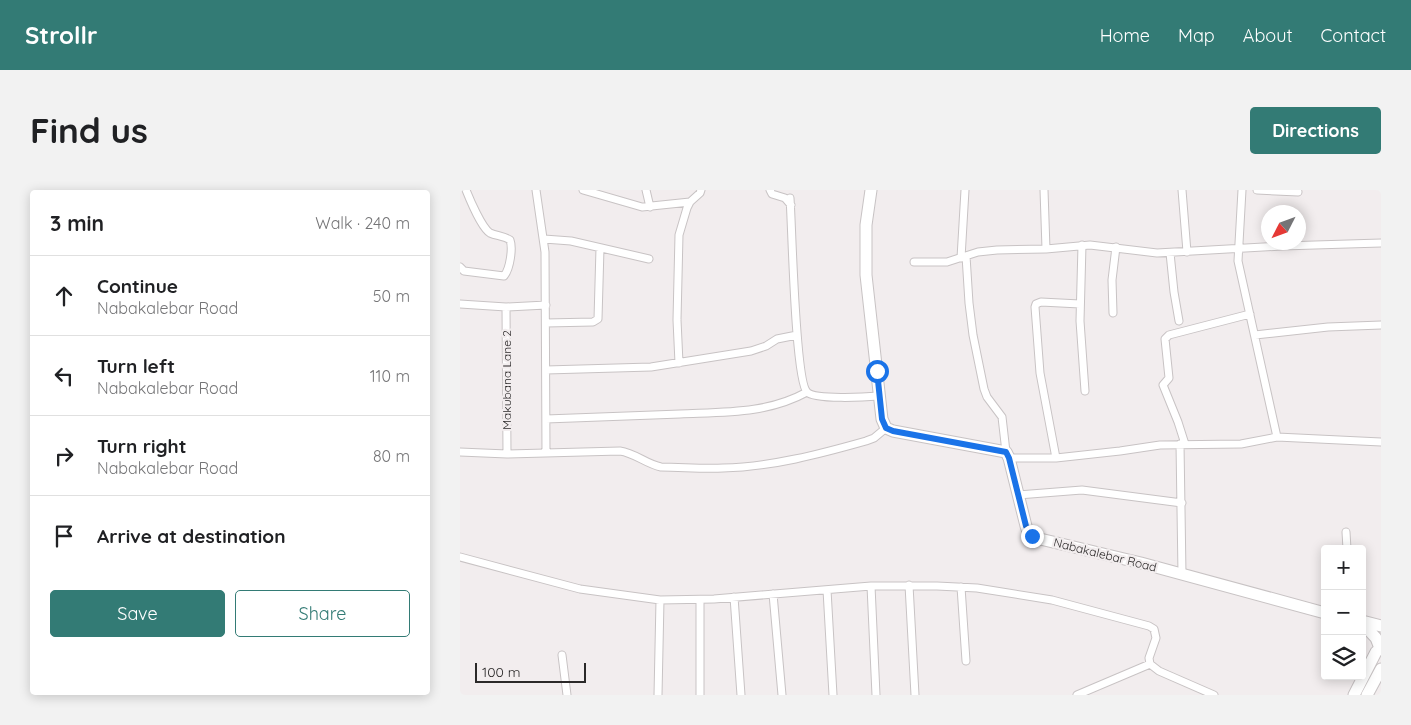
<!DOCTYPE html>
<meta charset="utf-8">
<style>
:root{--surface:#fff;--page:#f2f2f2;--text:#202124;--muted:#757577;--line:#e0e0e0;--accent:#337b75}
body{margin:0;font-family:Quicksand,sans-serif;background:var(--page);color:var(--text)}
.controls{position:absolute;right:15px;bottom:15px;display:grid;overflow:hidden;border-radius:5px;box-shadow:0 2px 12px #0003}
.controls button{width:45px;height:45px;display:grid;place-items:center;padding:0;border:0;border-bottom:1px solid var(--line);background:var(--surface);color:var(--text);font:25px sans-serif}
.compass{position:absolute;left:801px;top:15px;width:45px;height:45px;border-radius:50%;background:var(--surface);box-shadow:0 2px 12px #0003;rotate:228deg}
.scale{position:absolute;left:15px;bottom:12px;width:111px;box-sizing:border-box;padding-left:5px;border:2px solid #2b2929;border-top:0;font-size:14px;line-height:18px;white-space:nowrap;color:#2b2929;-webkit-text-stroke:4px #f2edee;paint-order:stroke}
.stop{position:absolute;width:15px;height:15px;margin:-11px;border:4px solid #1a73e8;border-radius:50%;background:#fff}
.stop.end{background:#1a73e8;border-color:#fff;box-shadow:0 1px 5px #0008}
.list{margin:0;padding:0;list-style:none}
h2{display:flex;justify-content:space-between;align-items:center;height:65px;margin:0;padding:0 20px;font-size:21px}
h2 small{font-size:16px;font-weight:400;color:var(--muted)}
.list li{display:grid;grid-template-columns:32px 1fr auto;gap:15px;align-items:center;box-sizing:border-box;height:80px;padding:0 20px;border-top:1px solid var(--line)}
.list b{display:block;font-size:19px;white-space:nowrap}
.list p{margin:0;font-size:16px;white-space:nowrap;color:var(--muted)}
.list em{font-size:16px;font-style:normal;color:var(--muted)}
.actions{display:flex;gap:10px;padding:15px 20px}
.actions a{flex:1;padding:11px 0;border:1px solid var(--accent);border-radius:5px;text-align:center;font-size:18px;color:var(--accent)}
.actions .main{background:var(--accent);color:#fff}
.icon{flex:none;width:28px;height:28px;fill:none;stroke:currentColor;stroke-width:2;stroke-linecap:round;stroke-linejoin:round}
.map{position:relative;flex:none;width:921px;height:505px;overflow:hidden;border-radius:5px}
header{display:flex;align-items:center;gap:30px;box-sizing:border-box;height:70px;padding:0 25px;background:var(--accent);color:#fff}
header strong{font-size:24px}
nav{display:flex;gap:28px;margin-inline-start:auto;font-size:18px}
.intro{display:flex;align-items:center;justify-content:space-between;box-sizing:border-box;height:120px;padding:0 30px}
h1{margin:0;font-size:35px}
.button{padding:12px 22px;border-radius:5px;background:var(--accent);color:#fff;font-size:18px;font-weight:700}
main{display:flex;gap:30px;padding:0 30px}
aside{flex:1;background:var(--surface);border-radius:5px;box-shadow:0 2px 12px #0003}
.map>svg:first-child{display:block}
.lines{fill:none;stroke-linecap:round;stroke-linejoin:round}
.minor-casing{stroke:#c8c3c4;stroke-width:9}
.primary-casing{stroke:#c8c3c4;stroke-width:13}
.trunk-casing{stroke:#c8c3c4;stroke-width:13}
.minor{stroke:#fff;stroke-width:7}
.primary{stroke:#fff;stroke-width:11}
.trunk{stroke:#fff;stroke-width:11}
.route{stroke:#1a73e8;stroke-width:6}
.labels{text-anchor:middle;stroke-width:4.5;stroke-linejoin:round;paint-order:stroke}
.street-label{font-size:12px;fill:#2b2929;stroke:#f2edee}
</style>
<header>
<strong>Strollr</strong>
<nav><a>Home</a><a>Map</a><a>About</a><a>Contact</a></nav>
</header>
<div class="intro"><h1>Find us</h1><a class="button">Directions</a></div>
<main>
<aside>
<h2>3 min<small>Walk · 240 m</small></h2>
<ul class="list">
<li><svg class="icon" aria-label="ahead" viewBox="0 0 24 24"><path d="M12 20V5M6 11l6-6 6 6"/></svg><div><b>Continue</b><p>Nabakalebar Road</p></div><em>50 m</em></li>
<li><svg class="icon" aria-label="left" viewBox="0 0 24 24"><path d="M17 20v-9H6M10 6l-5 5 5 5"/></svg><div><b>Turn left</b><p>Nabakalebar Road</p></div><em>110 m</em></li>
<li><svg class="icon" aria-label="right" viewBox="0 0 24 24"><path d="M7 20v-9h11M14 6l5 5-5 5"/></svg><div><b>Turn right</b><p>Nabakalebar Road</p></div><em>80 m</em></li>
<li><svg class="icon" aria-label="arrive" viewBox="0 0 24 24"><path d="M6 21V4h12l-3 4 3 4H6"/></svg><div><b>Arrive at destination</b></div></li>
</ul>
<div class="actions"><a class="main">Save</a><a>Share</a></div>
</aside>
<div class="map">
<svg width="921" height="505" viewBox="0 0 921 505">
<rect width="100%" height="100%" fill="#f2edee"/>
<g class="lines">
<defs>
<path id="minor" d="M76 0 85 62 86 263
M123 0 182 17 230 12
M186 0 190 17
M310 0 312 4 325 8 331 15
M584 0 586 59
M722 0 727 62
M782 0 778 71 817 247
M797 0 838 2
M330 8C332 35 335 190 347 202 354 210 407 207 419 206
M84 49 111 51 189 69
M622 55 620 131 625 201
M710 63 714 102 719 131
M506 66 509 113 513 145 524 199 527 207 542 227 546 262
M501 68 505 0
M454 72H487L518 62 537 60 586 59 630 55 697 63 822 56 921 53
M0 77 4 81 44 86C50 79 53 58 50 50 44 46 37 46 30 43 22 38 10 10 6 0
M0 114 46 117 86 115
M46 117 47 264
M653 123 652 90 656 57
M86 133 133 132 138 129 140 58
M795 145 868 137 921 135
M219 173 217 130 219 45 227 18 230 12 240 3 241 0
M86 180 191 177 291 161 306 156 317 149 337 145
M86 229C131 227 175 226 220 224 264 222 307 224 347 202
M720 254 722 384
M725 254 718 232 703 195 709 188 705 149 709 145 790 124
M0 262 47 264 160 261C175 263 186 274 201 277 221 277 242 279 263 278 311 277 360 264 406 251L414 248 426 238
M549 268H596L660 261 700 255 781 254 817 247 921 252
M596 268 580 183 575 117 576 114 581 112 620 114
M558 305 622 300 722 313
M886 342 887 359
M0 367 120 399 200 410 254 409 411 396H477L517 398 592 410 689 436 694 439 696 448 689 468 690 474 699 481 754 505
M449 395 455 505
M411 396 416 505
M501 397 506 471
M367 400 373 505
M313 404 322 505
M274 407 281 505
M102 465 107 505
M198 505 200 410
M240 505V410
M617 505 690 474"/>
<path id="primary" d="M411 0 406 35V85L422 229 426 238 433 241 546 262 549 268 566 336 568 342 576 348 681 373 865 423
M902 431 921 436
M902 433 916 448 920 458"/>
<path id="trunk" d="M894 505 916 462 921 458
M907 505 921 479"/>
</defs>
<use href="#minor" class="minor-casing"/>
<use href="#primary" class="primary-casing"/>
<use href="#trunk" class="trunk-casing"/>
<use href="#minor" class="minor"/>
<use href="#primary" class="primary"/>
<use href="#trunk" class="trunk"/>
</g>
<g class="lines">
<path class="route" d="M417 181 422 229 426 238 433 241 546 262 549 268 566 336 572 346"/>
</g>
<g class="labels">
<g class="street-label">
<text transform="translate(47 190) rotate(-90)" y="4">Makubana Lane 2</text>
<text transform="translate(645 365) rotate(14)" y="4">Nabakalebar Road</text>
</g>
</g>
</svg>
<div class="controls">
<button>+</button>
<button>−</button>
<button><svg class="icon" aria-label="layers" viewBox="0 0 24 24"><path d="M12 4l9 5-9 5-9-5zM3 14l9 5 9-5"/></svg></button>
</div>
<svg class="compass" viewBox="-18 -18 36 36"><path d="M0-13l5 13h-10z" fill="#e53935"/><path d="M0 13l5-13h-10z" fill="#757577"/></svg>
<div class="scale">100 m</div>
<div class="stop" style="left:417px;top:181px"></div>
<div class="stop end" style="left:572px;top:346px"></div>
</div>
</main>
